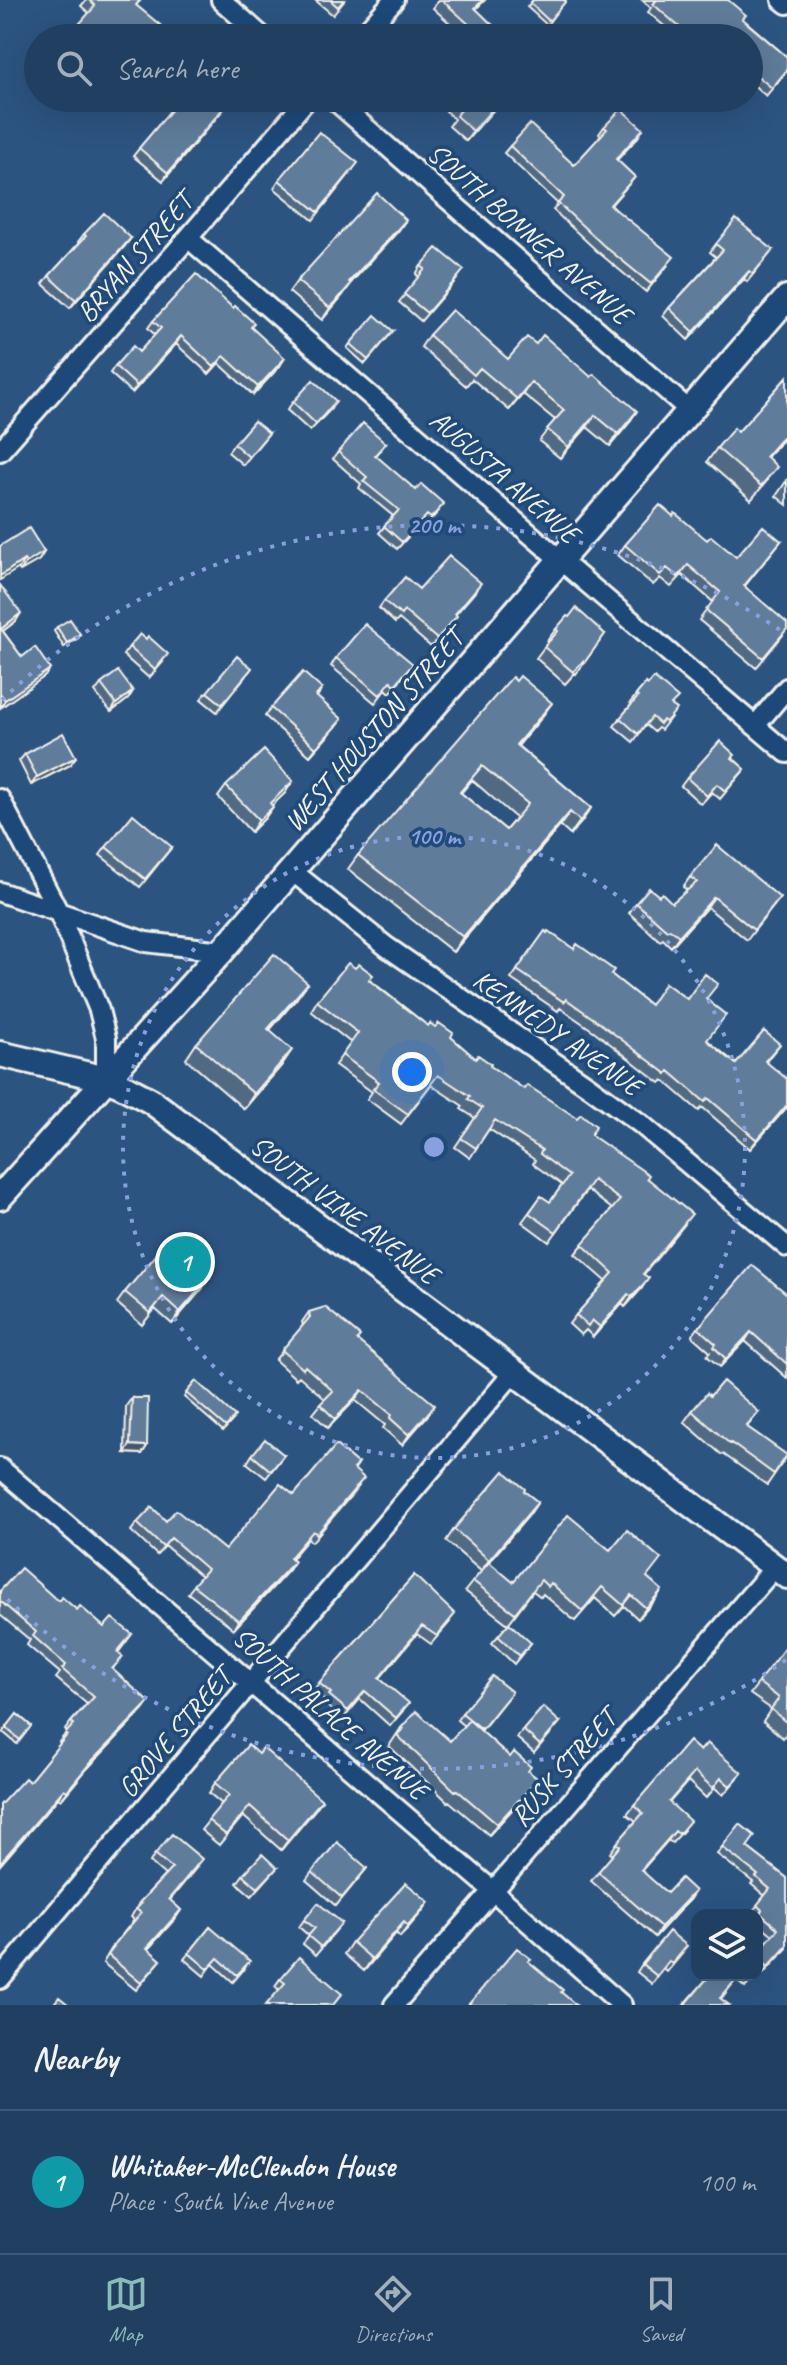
<!DOCTYPE html>
<meta charset="utf-8">
<style>
:root{--surface:#213f61;--page:#2d4a6a;--text:#f1f3f6;--muted:#a2afbd;--line:#3e5876;--accent:#8bbbb9}
body{margin:0;font-family:Caveat,sans-serif;background:var(--page);color:var(--text)}
.controls{position:absolute;right:24px;bottom:24px;display:grid;overflow:hidden;border-radius:16px;box-shadow:0 8px 32px #0002}
.controls button{width:72px;height:72px;display:grid;place-items:center;padding:0;border:0;border-bottom:2px solid var(--line);background:var(--surface);color:var(--text);font:40px sans-serif}
.you{position:absolute;left:412px;top:1072px;width:28px;height:28px;margin:-20px;border:6px solid #fff;border-radius:50%;background:#1a73e8;box-shadow:0 0 0 12px #1a73e833}
.badge{display:grid;place-items:center;width:52px;height:52px;border-radius:50%;background:var(--accent);color:#fff;font-size:26px;font-weight:700}
.pin{position:absolute;translate:-50% -50%;border:4px solid #fff;box-shadow:0 2px 8px #0006}
.list{margin:0;padding:0;list-style:none}
h2{display:flex;justify-content:space-between;align-items:center;height:104px;margin:0;padding:0 32px;font-size:34px}
h2 small{font-size:26px;font-weight:400;color:var(--muted)}
.list li{display:grid;grid-template-columns:52px 1fr auto;gap:24px;align-items:center;box-sizing:border-box;height:144px;padding:0 32px;border-top:2px solid var(--line)}
.list b{display:block;font-size:30px;white-space:nowrap}
.list p{margin:0;font-size:26px;white-space:nowrap;color:var(--muted)}
.list em{font-size:26px;font-style:normal;color:var(--muted)}
.icon{flex:none;width:44px;height:44px;fill:none;stroke:currentColor;stroke-width:2;stroke-linecap:round;stroke-linejoin:round}
.map{position:relative;flex:none;width:787px;height:2005px;overflow:hidden}
.search{position:absolute;background:var(--surface);box-shadow:0 8px 32px #0002;left:24px;right:24px;top:24px;height:88px;display:flex;align-items:center;gap:20px;box-sizing:border-box;padding:0 28px;border-radius:44px;color:var(--muted);font-size:30px}
.sheet{height:248px;background:var(--surface)}
nav{display:flex;justify-content:space-around;align-items:center;box-sizing:border-box;height:112px;border-top:2px solid var(--line);background:var(--surface);font-size:22px;color:var(--muted)}
nav a{display:grid;justify-items:center;gap:4px}
nav .on{color:var(--accent)}
.map>svg:first-child{display:block}
.lines{fill:none;stroke-linecap:round;stroke-linejoin:round}
.street-casing{stroke:#f4f1e8;stroke-width:24}
.secondary-casing{stroke:#f4f1e8;stroke-width:30}
.street{stroke:#1f4a7a;stroke-width:18}
.secondary{stroke:#1f4a7a;stroke-width:24}
.wall{fill:#516a84;stroke:#f4f1e8;stroke-width:2;fill-rule:evenodd}
.shaded-wall{fill:#42566c;stroke:#f4f1e8;stroke-width:2}
.building{fill:#5e7b9a;stroke:#f4f1e8;stroke-width:2;fill-rule:evenodd}
.ring{fill:none;stroke:#88a0e0;stroke-width:4;stroke-dasharray:4 8}
.labels{text-anchor:middle;stroke-width:7;stroke-linejoin:round;paint-order:stroke}
.street-label{font-size:28px;fill:#f4f1e8;stroke:#1f4a7a}
.centre{fill:#88a0e0;stroke:#1f4a7a;stroke-width:4}
.ring-label{font-size:24px;text-anchor:middle;font-weight:bold;fill:#88a0e0;stroke:#1f4a7a;stroke-width:7;stroke-linejoin:round;paint-order:stroke}
</style>
<div class="map">
<svg width="787" height="2005" viewBox="0 0 787 2005">
<rect width="100%" height="100%" fill="#2c5481"/>
<filter id="ink" filterUnits="userSpaceOnUse"><feTurbulence type="fractalNoise" baseFrequency=".0125" numOctaves="2"/><feDisplacementMap in="SourceGraphic" scale="16" xChannelSelector="R" yChannelSelector="G"/><feConvolveMatrix kernelMatrix="1 2 1 2 8 2 1 2 1" color-interpolation-filters="sRGB"/></filter>
<g filter="url(#ink)">
<g class="lines">
<defs>
<path id="street" d="M221 0 264 38
M782 0 787 4
M360 38 394 0
M332 98 690 411
M188 238 559 559 787 753
M0 451 188 238 308 98
M755 726 787 688
M0 799 58 911 99 1010 106 1038V1079
M292 871 387 947 590 1087 641 1124 787 1247
M0 892 146 942 222 951
M0 1468 492 1890 622 2005
M0 1979 513 1373
M394 2005 775 1567"/>
<path id="secondary" d="M0 1054 106 1079 121 1085 151 1101 787 1576
M0 1197 222 951 787 298"/>
</defs>
<use href="#street" class="street-casing"/>
<use href="#secondary" class="secondary-casing"/>
<use href="#street" class="street"/>
<use href="#secondary" class="secondary"/>
</g>
<path class="wall" d="M86 0H141L136 5 89 13 81 6Z
M315 0H345L333 15Z
M439 0H485L476 9 506 38H462L464 36 433 8Z
M533 0H565L547 25 527 7Z
M642 0H728L743 19 787 57V71L766 96 749 81V38H678L648 12 651 8Z
M102 98H129L118 112Z
M162 98H233L163 181 133 156 173 107Z
M456 98H504L466 141 449 126 454 119 446 111Z
M604 127 638 137 617 160 635 177 611 205 668 265 646 292 598 252 553 210 558 204 504 153 510 146 574 165 601 136 599 134Z
M352 171 313 220 274 188 279 180Z
M406 220 398 231 350 283 343 295 322 320 289 292 297 281Z
M84 234 131 238 70 308 43 284 49 276 79 243 78 242Z
M716 244 773 250 747 282 744 279 688 340 663 316 669 308 716 257 710 252Z
M421 266 458 278 421 321 399 302 419 277 416 274Z
M153 321 251 327 280 366 253 395 219 363 209 374 176 344 132 393 110 373 115 366 139 352 155 335 148 328Z
M393 331 365 364 347 348 350 344Z
M429 335 508 359 629 423 610 446 587 427 560 458 539 441 555 420 523 394 509 410 472 379 466 386 421 347Z
M787 377V443L783 439 767 457V481L751 500 707 462 717 448 738 432Z
M293 402 331 409 310 431 287 410Z
M269 433 243 465 228 452 234 444Z
M386 443 376 456 439 511 426 525 422 522 397 549 379 533 393 516 359 488 361 484 333 459 338 452Z
M787 480V505L776 496Z
M673 516 707 540 736 557 781 541 745 586 783 635 756 668 699 620 713 602 682 575 671 587 660 578 653 585 618 555 625 545Z
M0 546 44 552 39 560 20 571Z
M0 585 16 621 3 631 22 657 45 676 0 708Z
M419 589 476 591 455 615 451 624 431 647 399 619 395 623 379 608 384 601Z
M57 627 80 634 78 638 64 647 54 631Z
M556 629 605 634 576 674 575 673 565 684 536 658 548 642 547 641Z
M129 647 163 662 149 678 123 655Z
M336 658 413 664 390 693 386 689 375 703 331 666Z
M252 668 217 712 201 699 207 692Z
M646 683 672 706 671 717 661 730 658 728 654 732 646 725 633 742 614 726 632 704 630 703Z
M101 684 133 691 128 699 111 712 95 692Z
M322 689 317 697 342 719 310 756 265 716 271 708Z
M542 717 518 746 591 808 570 835 560 826 453 952 348 869 358 855ZM472 780 516 818 506 830 461 793Z
M25 754 70 765 31 785 19 761Z
M733 758 745 769 720 799 712 792 701 804 681 786 687 778Z
M226 786 285 793 272 805 265 818 251 832 218 797Z
M106 847H172L140 887 100 855Z
M690 877 780 898 747 940 707 907 671 947 663 939 660 941 629 913 636 903 659 896 672 903 687 890 683 887Z
M545 931 611 974 650 1005 687 999 706 1000 707 1040 736 1064 780 1044 766 1061 787 1107 750 1149 702 1107 699 1111 663 1080 660 1083 595 1032 560 1008 558 1011 511 979Z
M370 980 428 1026 451 1037 476 1059 490 1066 591 1135 647 1178 685 1224 644 1274 642 1288 625 1307 622 1304 593 1337 586 1330 581 1335 569 1324 576 1315 606 1281 575 1254 612 1209 587 1190 549 1242 522 1222 541 1196 550 1202 562 1185 533 1164 535 1160 489 1129 470 1158 455 1147 475 1118 461 1109 463 1106 431 1085 401 1124 367 1099 372 1092 335 1065 351 1043 311 1011 317 1001Z
M297 998 269 1031 282 1065 244 1109 186 1059 196 1044Z
M202 1289 172 1324 155 1309 142 1325 117 1303 125 1292Z
M787 1294V1378L745 1341 720 1367 707 1356 710 1352 692 1336 698 1328Z
M309 1312 357 1340 428 1415 402 1445 383 1428 385 1425 355 1400 328 1428 313 1414 325 1399 299 1376 296 1379 275 1360 303 1326 302 1322Z
M196 1381 233 1420 223 1431 184 1397Z
M710 1396 759 1412 747 1427 787 1456 767 1485 723 1454 722 1455 684 1422 692 1411Z
M132 1398 147 1446 142 1454 125 1453 126 1406Z
M252 1455H284L266 1478 247 1463Z
M358 1464 354 1470 359 1486 312 1542 308 1539 291 1559 294 1562 289 1570 234 1629 188 1593 201 1576 165 1546 157 1555 131 1531 137 1523 166 1521 225 1550 294 1495Z
M524 1491 530 1514 481 1571 446 1541 454 1529Z
M610 1550 647 1578 654 1601 638 1619 624 1606 615 1616 595 1598 575 1621 543 1594 541 1597 533 1591 508 1624 465 1591 473 1581 513 1582Z
M414 1575 450 1622 431 1644 417 1634 380 1678 403 1711 390 1726 360 1699 343 1719 323 1703 325 1701 313 1691 319 1683Z
M0 1591 58 1601 77 1610 104 1627 132 1634 118 1653 113 1670 149 1702 143 1710 85 1771 61 1800 58 1798 0 1865V1805L29 1782 61 1744 59 1742 67 1732 65 1730 71 1722 87 1704 56 1678 60 1673 27 1645 30 1640 0 1615Z
M498 1636 531 1643 514 1664 492 1643Z
M787 1645V1732L783 1738 763 1721 771 1709 750 1694Z
M512 1692 481 1731 510 1757 538 1779 530 1790 489 1835 449 1801 448 1802 389 1746 401 1728 450 1741 464 1726 457 1720 462 1713Z
M17 1714 31 1726 17 1744 3 1732Z
M560 1722 534 1753 517 1738 523 1730Z
M700 1751 742 1773 723 1795 715 1788 706 1798 688 1781 669 1803 684 1830 672 1843 668 1840 641 1871 667 1893 695 1891 689 1900 655 1937 591 1881 613 1855 610 1853 617 1843 636 1821 627 1814 634 1805Z
M258 1754 322 1800 281 1850 243 1816 219 1845 201 1830 222 1804 209 1793 215 1783Z
M722 1847H747L787 1878V1948L763 1974 759 1971 773 1935 757 1922V1915L752 1912 765 1896 751 1884 753 1882 717 1854Z
M155 1854 197 1867 170 1900 181 1910 148 1949 161 1960 136 1990 103 1963 113 1946 134 1920 131 1917 139 1903 165 1875 150 1862Z
M277 1868 252 1896 237 1883 243 1875Z
M367 1868 336 1906 306 1880 312 1872Z
M429 1902 421 1913 400 1937 396 1933 364 1971 344 1954 352 1942Z
M304 1920 342 1923 316 1955 303 1944 309 1936 299 1927Z
M210 1927 245 1968 233 1982 213 1964 204 1976 184 1959Z
M682 1954 667 1972 663 1969 652 1984 637 1972 642 1964Z
M710 1975H756L745 1988 736 1980 721 1999 729 2005H684Z
M280 1979 342 1994 279 1990 275 1986Z"/>
<path class="shaded-wall" d="M232 98H233L163 181 168 173Z
M502 98H504L466 141 473 131Z
M643 129 638 137 610 167 616 159Z
M406 220 398 231 341 294 349 282Z
M131 238 125 246 70 308 76 300Z
M749 271 744 279 688 340 694 332Z
M351 284 343 295 322 320 330 308Z
M181 336 176 344 132 393 137 386Z
M285 358 280 366 253 395 258 387Z
M531 382 523 394 509 410 517 399Z
M637 411 629 423 610 446 618 434Z
M595 415 587 427 560 458 568 447Z
M787 432 783 439 756 470 766 456Z
M44 552 39 560 20 571 26 563Z
M24 560 19 568 0 580V576Z
M21 613 16 621 0 633 1 629Z
M50 669 45 676 0 708 5 700Z
M133 691 128 699 111 712 116 704Z
M552 703 542 717 506 759 516 745Z
M342 719 336 727 310 756 316 748Z
M76 757 70 765 31 785 37 777Z
M293 781 285 793 262 815 270 803Z
M273 807 265 818 251 832 259 820Z
M591 808 581 823 570 835 580 821Z
M570 812 560 826 453 952 463 937Z
M714 897 707 907 671 947 679 936Z
M308 983 297 998 257 1044 268 1029Z
M292 1050 282 1065 244 1109 254 1094Z
M787 1105V1107L750 1149 757 1140Z
M210 1277 202 1289 172 1324 180 1312Z
M649 1278 642 1288 625 1307 632 1297Z
M628 1294 622 1304 593 1337 600 1327Z
M751 1332 745 1341 720 1367 726 1359Z
M362 1390 355 1400 328 1428 335 1419Z
M435 1405 428 1415 402 1445 409 1435Z
M130 1445 147 1446 142 1454 125 1453Z
M538 1502 530 1514 481 1571 489 1560Z
M294 1562 289 1570 234 1629 239 1621Z
M662 1590 654 1601 638 1619 646 1608Z
M149 1702 143 1710 85 1771 61 1800 91 1762Z
M538 1779 530 1790 489 1835 497 1824Z
M64 1789 58 1798 0 1865V1863Z
M322 1800 315 1810 281 1850 288 1840Z
M675 1831 668 1840 634 1879 641 1870Z
M695 1891 689 1900 655 1937 661 1927Z
M429 1902 421 1913 400 1937 408 1926Z
M181 1910 176 1918 142 1956 147 1948Z
M404 1922 396 1933 364 1971 372 1959Z
M787 1946V1948L763 1974 768 1967Z"/>
<path class="building" d="M89 0H140L136 5 176 38H67L95 6Z
M330 0H344L338 7Z
M442 0H483L475 8 506 38H465L463 36 472 27Z
M533 0H565L566 1 549 21 530 3Z
M657 0H728L746 15 742 19 787 57V70L772 88 749 69V38H692L653 4Z
M417 28 428 38H408Z
M117 98H128L124 104Z
M177 98H232L168 173 139 148 180 100Z
M456 98H502L473 131 456 116 462 109 453 101Z
M621 109 643 129 616 159 635 177 610 205 674 257 651 284 603 245 558 203 564 197 510 146 530 124 574 165 607 129 604 127Z
M319 132 358 163 318 212 279 180Z
M377 193 406 220 349 282 351 284 330 308 297 281Z
M104 213 131 238 76 300 49 276 86 236 84 234Z
M736 219 773 250 753 274 749 271 694 332 669 308 723 250 716 244Z
M437 248 464 270 427 313 404 294 425 269 421 266Z
M196 274 233 308 235 306 254 323 251 327 285 358 258 387 224 356 214 367 181 336 137 386 115 366 133 346 139 352 161 328 153 321Z
M452 310 508 359 527 337 536 344 543 335 591 377 594 374 637 411 618 434 595 415 568 447 547 429 564 410 531 382 517 399 480 368 474 375 429 335Z
M375 315 393 331 368 360 350 344Z
M787 377V432L766 456 777 467 761 486 717 448 734 428 738 432Z
M313 380 336 401 316 424 293 402Z
M254 421 269 433 249 457 234 444Z
M363 423 386 443 375 455 416 490 421 484 444 504 431 518 427 515 402 542 384 526 399 510 363 481 367 477 338 452Z
M660 505 673 516 675 513 707 540 711 536 736 557 763 526 781 541 744 586 787 623V629L763 658 706 610 720 592 688 565 678 577 667 568 660 575 625 545Z
M29 528 44 552 26 563 24 560 0 576V546Z
M449 556 481 583 455 614 457 616 437 639 404 611 401 615 384 601 405 577 419 589Z
M0 585 21 613 1 629 22 657 35 647 50 669 5 700 0 693Z
M576 608 605 634 584 663 583 661 573 672 544 647 558 631 556 629 567 616 569 617Z
M70 619 80 634 67 643 57 627Z
M365 624 413 664 395 685 391 681 380 695 336 658Z
M140 634 146 639 148 636 168 654 155 670 129 647Z
M237 656 252 668 222 704 207 692Z
M118 671 133 691 116 704 101 684Z
M303 672 322 689 316 696 342 719 316 748 271 708Z
M520 676 552 703 516 745 591 808 580 821 570 812 463 937 358 855 512 677 516 681ZM482 766 528 804 506 830 460 792Z
M654 678 678 698 671 705 677 709 666 722 663 720 660 724 652 717 638 734 620 718 638 697 636 695 646 683 648 685Z
M63 733 76 757 37 777 25 754Z
M720 741 735 755 732 758 745 769 725 791 717 784 707 796 687 778Z
M264 750 293 781 270 803 273 807 259 820 226 786Z
M133 814 172 847 145 879 106 847Z
M717 845 780 898 754 930 714 897 679 936 670 929 667 930 636 903 649 888 659 896 662 893 672 903 697 882 690 877Z
M545 931 547 933 548 931 574 949 577 944 614 970 611 974 650 1005 665 983 687 999 705 974 718 984 706 999 726 1015 707 1040 736 1064 764 1031 780 1044 765 1061 787 1079V1105L757 1140 708 1098 705 1102 669 1071 667 1074 601 1024 566 999 564 1002 517 970Z
M274 954 308 983 268 1029 292 1050 254 1094 196 1044Z
M348 963 355 968 359 964 373 975 369 980 428 1026 430 1023 435 1027 439 1023 453 1033 451 1037 476 1059 478 1055 491 1064 490 1066 524 1089 527 1085 577 1118 581 1114 596 1126 591 1135 649 1175 647 1178 692 1214 643 1274 649 1278 632 1297 628 1294 600 1327 592 1320 588 1326 576 1315 613 1273 582 1244 620 1200 593 1180 556 1232 529 1213 541 1196 550 1202 569 1176 540 1154 542 1150 495 1120 476 1148 461 1138 482 1108 468 1099 470 1096 438 1075 408 1114 373 1089 379 1082 342 1055 358 1033 317 1001Z
M168 1241 210 1277 180 1312 163 1297 150 1313 125 1292Z
M752 1265 787 1294V1364L751 1332 726 1359 714 1347 716 1344 698 1328Z
M325 1307 360 1336 357 1340 435 1405 409 1435 390 1418 392 1415 362 1390 335 1419 320 1404 333 1391 305 1366 303 1369 282 1350 310 1317 309 1312Z
M196 1381 235 1416 226 1427 186 1393Z
M723 1381 759 1412 746 1426 787 1455 774 1474 731 1443 730 1444 692 1411 707 1393 710 1396Z
M132 1398H148L147 1446 130 1445Z
M265 1439 284 1455 271 1471 252 1455Z
M336 1445 358 1464 354 1469 364 1478 317 1534 313 1531 290 1558 294 1562 239 1621 193 1585 207 1569 171 1538 163 1547 137 1523 152 1507 166 1521 176 1510 225 1550 280 1484 294 1495Z
M504 1471 525 1489 524 1491 538 1502 489 1560 454 1529Z
M568 1515 610 1550 627 1530 661 1559 647 1577 662 1590 646 1608 631 1595 623 1605 602 1587 582 1611 551 1583 548 1587 541 1580 515 1613 473 1581 489 1562 513 1582Z
M21 1568 58 1601 62 1597 77 1610 80 1606 104 1627 112 1618 132 1634 117 1652 123 1657 112 1669 149 1702 91 1762 67 1791 64 1789 0 1863V1805L25 1778 29 1782 67 1735 65 1734 74 1724 71 1722 94 1697 62 1669 66 1665 33 1636 36 1632 0 1601V1591Z
M414 1575 455 1614 437 1636 422 1626 379 1678 409 1703 396 1718 365 1691 348 1711 329 1695 331 1693 319 1683Z
M509 1623 531 1643 520 1656 498 1636Z
M787 1645V1723L771 1709 779 1698 758 1682Z
M492 1676 512 1692 482 1729 462 1713Z
M543 1707 560 1722 540 1745 523 1730Z
M416 1711 450 1741 469 1720 510 1757 514 1752 531 1767 528 1771 538 1779 497 1824 457 1790 455 1791 397 1735 403 1729 401 1728Z
M17 1714 31 1726 20 1740 6 1728Z
M689 1741 700 1751 707 1743 742 1773 730 1786 721 1778 713 1788 695 1772 669 1802 690 1821 679 1834 675 1831 641 1870 667 1893 681 1878 695 1891 661 1927 598 1872 620 1846 617 1843 643 1813 634 1805Z
M248 1745 258 1754 263 1748 322 1800 288 1840 250 1806 226 1835 208 1820 229 1795 215 1783Z
M740 1824 755 1836 747 1847 787 1878V1946L768 1967 757 1957V1953L778 1929 760 1913 762 1910 757 1905 770 1889 756 1877 758 1875 722 1847Z
M172 1834 202 1859 169 1899 181 1910 147 1948 161 1960 141 1983 108 1955 114 1947 113 1946 141 1913 136 1909 141 1904 139 1903 172 1868 155 1854Z
M337 1842 367 1868 342 1898 312 1872Z
M262 1854 277 1868 258 1888 243 1875Z
M406 1883 429 1902 408 1926 404 1922 372 1959 352 1942Z
M318 1903 342 1923 321 1947 308 1936 315 1928 304 1920Z
M210 1927 250 1961 237 1975 218 1958 208 1969 189 1953Z
M669 1931 687 1946 672 1964 669 1961 657 1976 642 1964Z
M517 1948 531 1959 528 1961 563 1990 561 1992 576 2005H468Z
M299 1957 342 1994 333 2005H266L285 1983 280 1979Z
M757 1957 765 1964 757 1972Z
M710 1975H740L720 1998 729 2005H685Z
M745 1975H754L750 1980Z
M59 1997 69 2005H53Z"/>
</g>
<g class="ring">
<circle cx="434" cy="1147" r="311"/>
<path d="M786 1660A622 622 0 0 1 2 1594M2 700A622 622 0 0 1 786 634"/>
</g>
<g class="labels">
<g class="street-label">
<text transform="translate(530 233) rotate(41)" y="10">SOUTH BONNER AVENUE</text>
<text transform="translate(134 257) rotate(-49)" y="10">BRYAN STREET</text>
<text transform="translate(505 476) rotate(41)" y="10">AUGUSTA AVENUE</text>
<text transform="translate(373 730) rotate(-49)" y="10">WEST HOUSTON STREET</text>
<text transform="translate(558 1032) rotate(35)" y="10">KENNEDY AVENUE</text>
<text transform="translate(345 1209) rotate(37)" y="10">SOUTH VINE AVENUE</text>
<text transform="translate(331 1713) rotate(41)" y="10">SOUTH PALACE AVENUE</text>
<text transform="translate(174 1732) rotate(-50)" y="10">GROVE STREET</text>
<text transform="translate(563 1767) rotate(-49)" y="10">RUSK STREET</text>
</g>
</g>
<circle cx="434" cy="1147" r="12" class="centre"/>
<g class="ring-label">
<text x="434" y="533">200 m</text>
<text x="434" y="844">100 m</text>
</g>
</svg>
<div class="controls">
<button><svg class="icon" aria-label="layers" viewBox="0 0 24 24"><path d="M12 4l9 5-9 5-9-5zM3 14l9 5 9-5"/></svg></button>
</div>
<div class="you"></div>
<div class="pin badge" style="left:185px;top:1262px;background:#0f9aa8">1</div>
<div class="search"><svg class="icon" aria-label="search" viewBox="0 0 24 24"><circle cx="10" cy="10" r="6"/><path d="M15 15l6 6"/></svg>Search here</div>
</div>
<section class="sheet">
<h2>Nearby<small></small></h2>
<ul class="list">
<li><span class="badge" style="background:#0f9aa8">1</span><div><b>Whitaker-McClendon House</b><p>Place · South Vine Avenue</p></div><em>100 m</em></li>
</ul>
</section>
<nav>
<a class="on"><svg class="icon" aria-label="map" viewBox="0 0 24 24"><path d="M3 6l6-2 6 2 6-2v14l-6 2-6-2-6 2zM9 4v14M15 6v14"/></svg>Map</a>
<a><svg class="icon" aria-label="directions" viewBox="0 0 24 24"><path d="M12 3l9 9-9 9-9-9zM9 14v-3h6M13 9l2 2-2 2"/></svg>Directions</a>
<a><svg class="icon" aria-label="saved" viewBox="0 0 24 24"><path d="M7 4h10v16l-5-4-5 4z"/></svg>Saved</a>
</nav>
